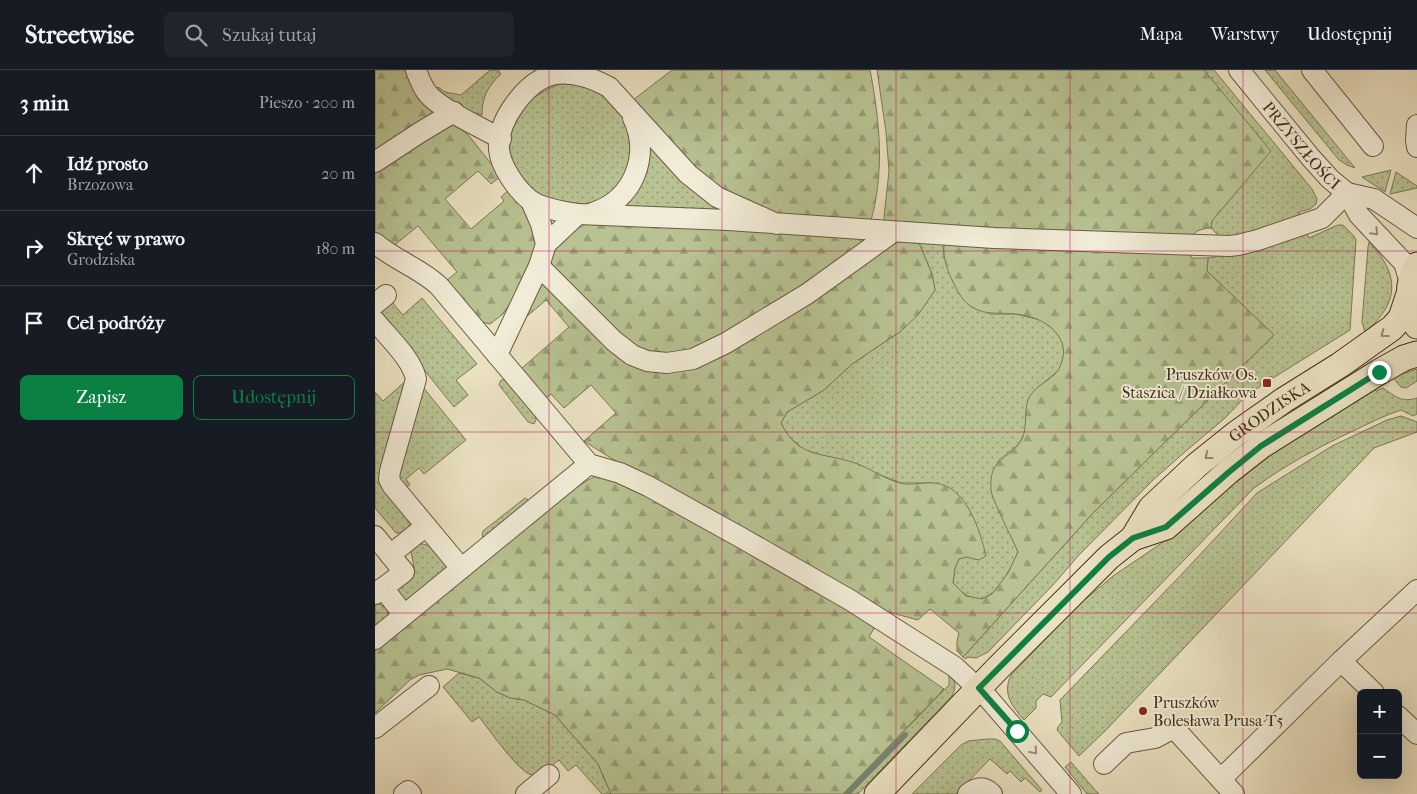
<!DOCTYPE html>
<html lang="pl">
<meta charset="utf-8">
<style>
:root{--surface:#171b24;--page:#20242c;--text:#f1f3f6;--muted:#9ea1a6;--line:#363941;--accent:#0b8043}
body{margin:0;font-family:"IM FELL French Canon",serif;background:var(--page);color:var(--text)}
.controls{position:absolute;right:15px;bottom:15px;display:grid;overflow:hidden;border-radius:8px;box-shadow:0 5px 20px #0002}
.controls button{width:45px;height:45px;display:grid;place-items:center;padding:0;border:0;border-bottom:1px solid var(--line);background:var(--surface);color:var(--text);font:25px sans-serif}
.stop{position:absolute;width:15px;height:15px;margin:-11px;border:4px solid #0b8043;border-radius:50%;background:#fff}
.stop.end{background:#0b8043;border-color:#fff;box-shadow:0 1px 5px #0008}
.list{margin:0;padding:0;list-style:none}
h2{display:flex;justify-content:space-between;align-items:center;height:65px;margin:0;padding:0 20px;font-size:21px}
h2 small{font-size:16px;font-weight:400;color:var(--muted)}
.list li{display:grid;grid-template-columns:32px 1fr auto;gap:15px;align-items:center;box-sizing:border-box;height:75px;padding:0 20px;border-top:1px solid var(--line)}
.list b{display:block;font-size:19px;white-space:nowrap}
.list p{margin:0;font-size:16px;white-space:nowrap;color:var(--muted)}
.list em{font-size:16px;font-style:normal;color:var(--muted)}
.actions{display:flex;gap:10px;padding:15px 20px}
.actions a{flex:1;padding:11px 0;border:1px solid var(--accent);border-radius:8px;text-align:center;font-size:18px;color:var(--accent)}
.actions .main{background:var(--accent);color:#fff}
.icon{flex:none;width:28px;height:28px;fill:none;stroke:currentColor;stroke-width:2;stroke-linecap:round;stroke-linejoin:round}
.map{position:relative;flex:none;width:1042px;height:724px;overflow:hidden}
header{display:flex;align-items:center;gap:30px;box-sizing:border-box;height:70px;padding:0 25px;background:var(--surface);border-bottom:1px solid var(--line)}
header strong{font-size:24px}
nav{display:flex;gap:28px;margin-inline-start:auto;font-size:18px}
.search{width:350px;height:45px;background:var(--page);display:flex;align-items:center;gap:12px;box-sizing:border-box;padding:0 18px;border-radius:8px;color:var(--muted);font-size:19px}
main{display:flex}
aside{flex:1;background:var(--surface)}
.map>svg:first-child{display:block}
.green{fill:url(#green-dots);stroke:#7d7854}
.forest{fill:url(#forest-firs);stroke:#7d7854}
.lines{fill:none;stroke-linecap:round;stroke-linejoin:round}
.stream{stroke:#768472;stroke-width:5.5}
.minor-casing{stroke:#6c5a42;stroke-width:22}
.major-casing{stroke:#422d17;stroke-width:27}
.minor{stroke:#f1ecd7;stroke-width:20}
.major{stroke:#eae1c1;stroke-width:25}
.oneway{stroke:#9a8c77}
.oneway2{stroke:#96876c}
.route{stroke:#0b8043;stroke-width:6}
.grid{fill:none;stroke:#c2185b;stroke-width:1;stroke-opacity:0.55}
.poi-dot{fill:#8f2418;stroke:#f1ecd7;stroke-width:2}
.labels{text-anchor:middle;stroke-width:4;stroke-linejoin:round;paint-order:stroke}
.street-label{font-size:16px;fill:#422d17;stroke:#f1ecd7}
.poi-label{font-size:16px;fill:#422d17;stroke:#f1ecd7;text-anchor:end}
</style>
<header>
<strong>Streetwise</strong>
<div class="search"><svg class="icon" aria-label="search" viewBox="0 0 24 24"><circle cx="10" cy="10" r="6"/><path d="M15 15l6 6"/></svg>Szukaj tutaj</div>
<nav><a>Mapa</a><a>Warstwy</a><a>Udostępnij</a></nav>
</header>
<main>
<aside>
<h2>3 min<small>Pieszo · 200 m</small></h2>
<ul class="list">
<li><svg class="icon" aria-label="ahead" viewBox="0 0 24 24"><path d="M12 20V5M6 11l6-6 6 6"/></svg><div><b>Idź prosto</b><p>Brzozowa</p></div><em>20 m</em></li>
<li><svg class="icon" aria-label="right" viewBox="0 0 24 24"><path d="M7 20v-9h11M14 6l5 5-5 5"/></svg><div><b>Skręć w prawo</b><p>Grodziska</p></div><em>180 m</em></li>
<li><svg class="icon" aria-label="arrive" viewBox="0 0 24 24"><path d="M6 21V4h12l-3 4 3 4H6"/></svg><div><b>Cel podróży</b></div></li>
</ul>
<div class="actions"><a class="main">Zapisz</a><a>Udostępnij</a></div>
</aside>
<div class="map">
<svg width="1042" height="724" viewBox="0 0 1042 724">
<defs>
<pattern id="green-dots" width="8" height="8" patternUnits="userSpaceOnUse" patternTransform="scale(1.25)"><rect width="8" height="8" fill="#b8c292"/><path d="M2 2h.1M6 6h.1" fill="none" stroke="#979e76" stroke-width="1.8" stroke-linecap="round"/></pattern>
<pattern id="forest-firs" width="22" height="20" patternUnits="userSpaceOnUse" patternTransform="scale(1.25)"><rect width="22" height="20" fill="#b8c292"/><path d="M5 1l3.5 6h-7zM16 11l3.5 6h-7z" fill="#979e76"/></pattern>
</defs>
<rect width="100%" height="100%" fill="#eae1c1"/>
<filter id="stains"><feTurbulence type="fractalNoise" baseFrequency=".004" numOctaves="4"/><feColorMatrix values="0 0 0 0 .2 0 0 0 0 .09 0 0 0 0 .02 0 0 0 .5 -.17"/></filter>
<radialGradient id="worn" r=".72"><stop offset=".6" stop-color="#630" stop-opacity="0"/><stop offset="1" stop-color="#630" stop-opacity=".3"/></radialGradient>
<path class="green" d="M115 0H123L126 4C113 16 107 27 107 45L93 41 60 20 63 17 70 22 86 25Z
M829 0H839L937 119 942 129 941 134 935 139 924 142 926 149 866 168 847 169 836 158 837 151Z
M890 0H900L980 98 972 95 964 90Z
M184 14C210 14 223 18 241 38 247 44 253 51 256 60 257 63 255 102 254 105 250 116 224 134 213 136 206 138 197 134 190 132 173 129 163 127 151 113 146 106 140 98 137 90 131 73 137 49 149 37 158 26 171 20 184 14Z
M273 71 348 138 347 141 245 137Z
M1016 100 1010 122 987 107Z
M1021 102 1042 116V118L1015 124Z
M963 155H968L979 166 981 170 975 260 898 308 896 306 885 313 886 316 873 324 849 349 811 381 778 410 704 485 678 515 613 582 601 588 592 587 591 589 588 587 718 443 899 265 832 201 833 188 871 181 930 160 934 168Z
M994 172C1025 204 1025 233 990 262L987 252 993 177Z
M544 173 569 174 568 186 614 244H640L666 250 679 260 687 271 690 284 684 300 661 319 653 330 650 362 644 374 624 390 616 421 643 482C635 500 615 543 590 524 585 521 582 517 578 513L580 498 584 489 591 486 604 490 559 413H526L464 389 448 386 428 379 412 365 406 353 412 342 449 320 477 294 526 261 560 220 557 204Z
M47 228 102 294 81 310 93 325 79 337 5 245 6 241 16 231 28 245Z
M1042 299V311L1031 318 1026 317 1017 307Z
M33 309 5 412 35 453 33 458 25 463H21L0 438V322L8 331Z
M126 310H131L160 346 161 350 159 354 153 352 124 315Z
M47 316 91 370 49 404 44 398 31 409 35 415 31 416 26 415 23 403Z
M999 317 1001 321 1008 318C1020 326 1026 333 1042 328V344L1038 346 1026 340C1010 345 995 353 980 360 944 377 910 395 879 418L676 627 668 624 661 631V638L649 650C637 636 627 624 636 605L711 527 712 528 738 506 800 464 823 442 890 387Z
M1026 346 1042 352V362L999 378 732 659 704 686 682 660 683 657 687 652 685 630 807 504 882 423 957 376 1012 350Z
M150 428 155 431 110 468 107 466 108 461Z
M43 474C57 472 64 487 72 497L71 503 33 530H29L22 523 23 517 40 502 36 482 39 477Z
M5 534 12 539 13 547 0 560V535Z
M84 603 104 608 122 622 135 628 149 630 180 645 223 694 236 724H227L201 695 193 701 184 690C177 695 166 705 157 705 145 704 113 658 104 647L97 652 68 617Z
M574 605C582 611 581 618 577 626L483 724H468L574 615Z
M613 669H620L625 671 667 720 665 722 650 708 646 712 635 701 632 704 615 689 581 724H537L586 675 593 671Z
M696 692 720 720 724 724H712L690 697Z"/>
<path class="forest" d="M0 0H32L62 40 0 85Z
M297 0H495C505 52 510 103 495 154L405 146 371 135 321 102 258 30Z
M502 0H829L896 81 837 151 836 158C828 159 821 159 817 167L510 153 509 147 514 101 511 62Z
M74 54 82 55 94 66 126 106 116 114 103 101 70 129 96 159 129 131 126 127 136 118 154 146 162 177 143 222 128 244 115 254 103 251 71 211 82 202 43 156 16 178 0 164V96Z
M217 152 495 168 424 225 303 287 260 281 171 195C183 171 192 161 217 152Z
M512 171 544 173 557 204 560 220 543 245 526 261 477 294 449 320 412 342 406 353C423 389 448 382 480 393 495 398 509 409 525 413 536 416 548 412 559 413 591 415 605 460 611 486L604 490 591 487 584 489 580 498 578 513 591 526 607 529 617 524 633 503 643 482C638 470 617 430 616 420 614 389 629 392 644 374 654 361 648 344 653 330 658 317 671 313 680 304 684 301 685 296 687 291 689 284 689 280 687 273 680 254 659 246 641 244 625 242 611 246 597 237 588 232 583 222 579 214 572 200 568 189 569 174L816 181V188H833L832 201 899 265 718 443 588 587 582 581V571L584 563 555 539 543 550 495 537 252 398 215 375 209 371 241 343 216 315 189 338 176 324 170 329 147 302V298L194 257 171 230 150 248 168 202 252 286 303 296Z
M224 405 237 407 300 439 501 555 494 567 569 619 468 724H236L223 694 180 645 149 630 135 628 122 622 104 608 72 599 44 605 35 610 0 643V581L193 423 213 410Z"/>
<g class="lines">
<path class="stream" d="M472 724 530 665"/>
<defs>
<g id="minor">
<path d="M41 0C44 8 47 17 53 24 68 41 106 57 126 69"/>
<path id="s1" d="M864 0 936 88 955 109 972 123 984 145 1029 193 1035 212"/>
<path d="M937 0 998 76"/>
<path d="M1042 55 1041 70 1042 77"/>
<path d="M0 92 44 63 79 42"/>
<path d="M972 123 999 129 1042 158"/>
<path d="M217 143C258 131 276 86 258 48"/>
<path d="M402 154 342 127 313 104 234 17C217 8 197 0 176 5 150 13 122 51 124 79 125 96 142 120 155 130 167 139 189 142 203 144L353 150 619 168 854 176 863 175 883 170 947 148 972 123"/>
<path d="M0 173C19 190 45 198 64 216L214 394 245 403 273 416 365 467 475 530 580 597 613 628 696 724"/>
<path d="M171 174 203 144"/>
<path d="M164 196 239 271 257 285 272 291 292 293 318 289 351 273 432 224 518 162"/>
<path d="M0 234 11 225"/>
<path d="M0 251C13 267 37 289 41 309L15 401 14 409 17 415 86 498"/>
<path d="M122 285 164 196 171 174 166 154 156 131"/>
<path d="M0 466 29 502 0 524"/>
<path d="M15 485 51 456"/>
<path d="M8 518 29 545"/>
<path d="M0 569 214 394"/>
<path d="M966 591 999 623"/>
<path d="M1023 646 1042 664"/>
<path d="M0 658 54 616"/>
<path d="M729 694 751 673 780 668 799 658 859 724"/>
<path d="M846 709 966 591 1042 520"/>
<path d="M29 724 33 721 36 724"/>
<path d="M151 724 174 705"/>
<path d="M593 724C602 717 609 716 617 724"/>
</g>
<g id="major">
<path d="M1042 195C1031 215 1033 236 1042 256"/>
<path id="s2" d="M758 468 776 438 822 395 862 363 909 330 965 295 1017 258 1026 248 1034 224"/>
<path d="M502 724 623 598 734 487 758 468 791 457 854 401 886 376 1004 302 1029 288 1042 284"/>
</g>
</defs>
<use href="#minor" class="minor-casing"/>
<use href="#major" class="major-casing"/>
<use href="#minor" class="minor"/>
<use href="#major" class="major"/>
</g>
<defs><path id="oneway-chevron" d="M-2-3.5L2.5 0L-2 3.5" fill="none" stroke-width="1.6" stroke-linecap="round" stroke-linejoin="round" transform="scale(1.25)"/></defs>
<g class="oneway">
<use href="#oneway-chevron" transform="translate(1000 162) rotate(46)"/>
<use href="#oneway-chevron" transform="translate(659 681) rotate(50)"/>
</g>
<g class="oneway2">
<use href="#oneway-chevron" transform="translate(1009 264) rotate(144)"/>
<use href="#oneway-chevron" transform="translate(833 386) rotate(142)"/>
</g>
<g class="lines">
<path class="route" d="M642 661 604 618 734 487 758 468 791 457 854 402 886 376 1004 302"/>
</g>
<path class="grid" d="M174 0V724M347 0V724M521 0V724M695 0V724M868 0V724M0 181H1042M0 362H1042M0 543H1042"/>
<g class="poi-dot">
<rect x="887" y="308" width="10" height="10" rx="2.5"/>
<circle cx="768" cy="641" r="5"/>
</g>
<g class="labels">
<g class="street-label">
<text dy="6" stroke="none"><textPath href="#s1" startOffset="98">PRZYSZŁOŚCI</textPath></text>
<text dy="6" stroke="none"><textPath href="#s2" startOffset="188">GRODZISKA</textPath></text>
</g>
<g class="poi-label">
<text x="882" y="310">Pruszków Os.<tspan x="882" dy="18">Staszica / Działkowa</tspan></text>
<text x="778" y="638" text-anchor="start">Pruszków<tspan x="778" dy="18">Bolesława Prusa T5</tspan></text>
</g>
</g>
<rect width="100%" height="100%" filter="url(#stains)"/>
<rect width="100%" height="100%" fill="url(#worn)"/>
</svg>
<div class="controls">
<button>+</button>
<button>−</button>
</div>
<div class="stop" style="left:642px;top:661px"></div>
<div class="stop end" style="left:1004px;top:302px"></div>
</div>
</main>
